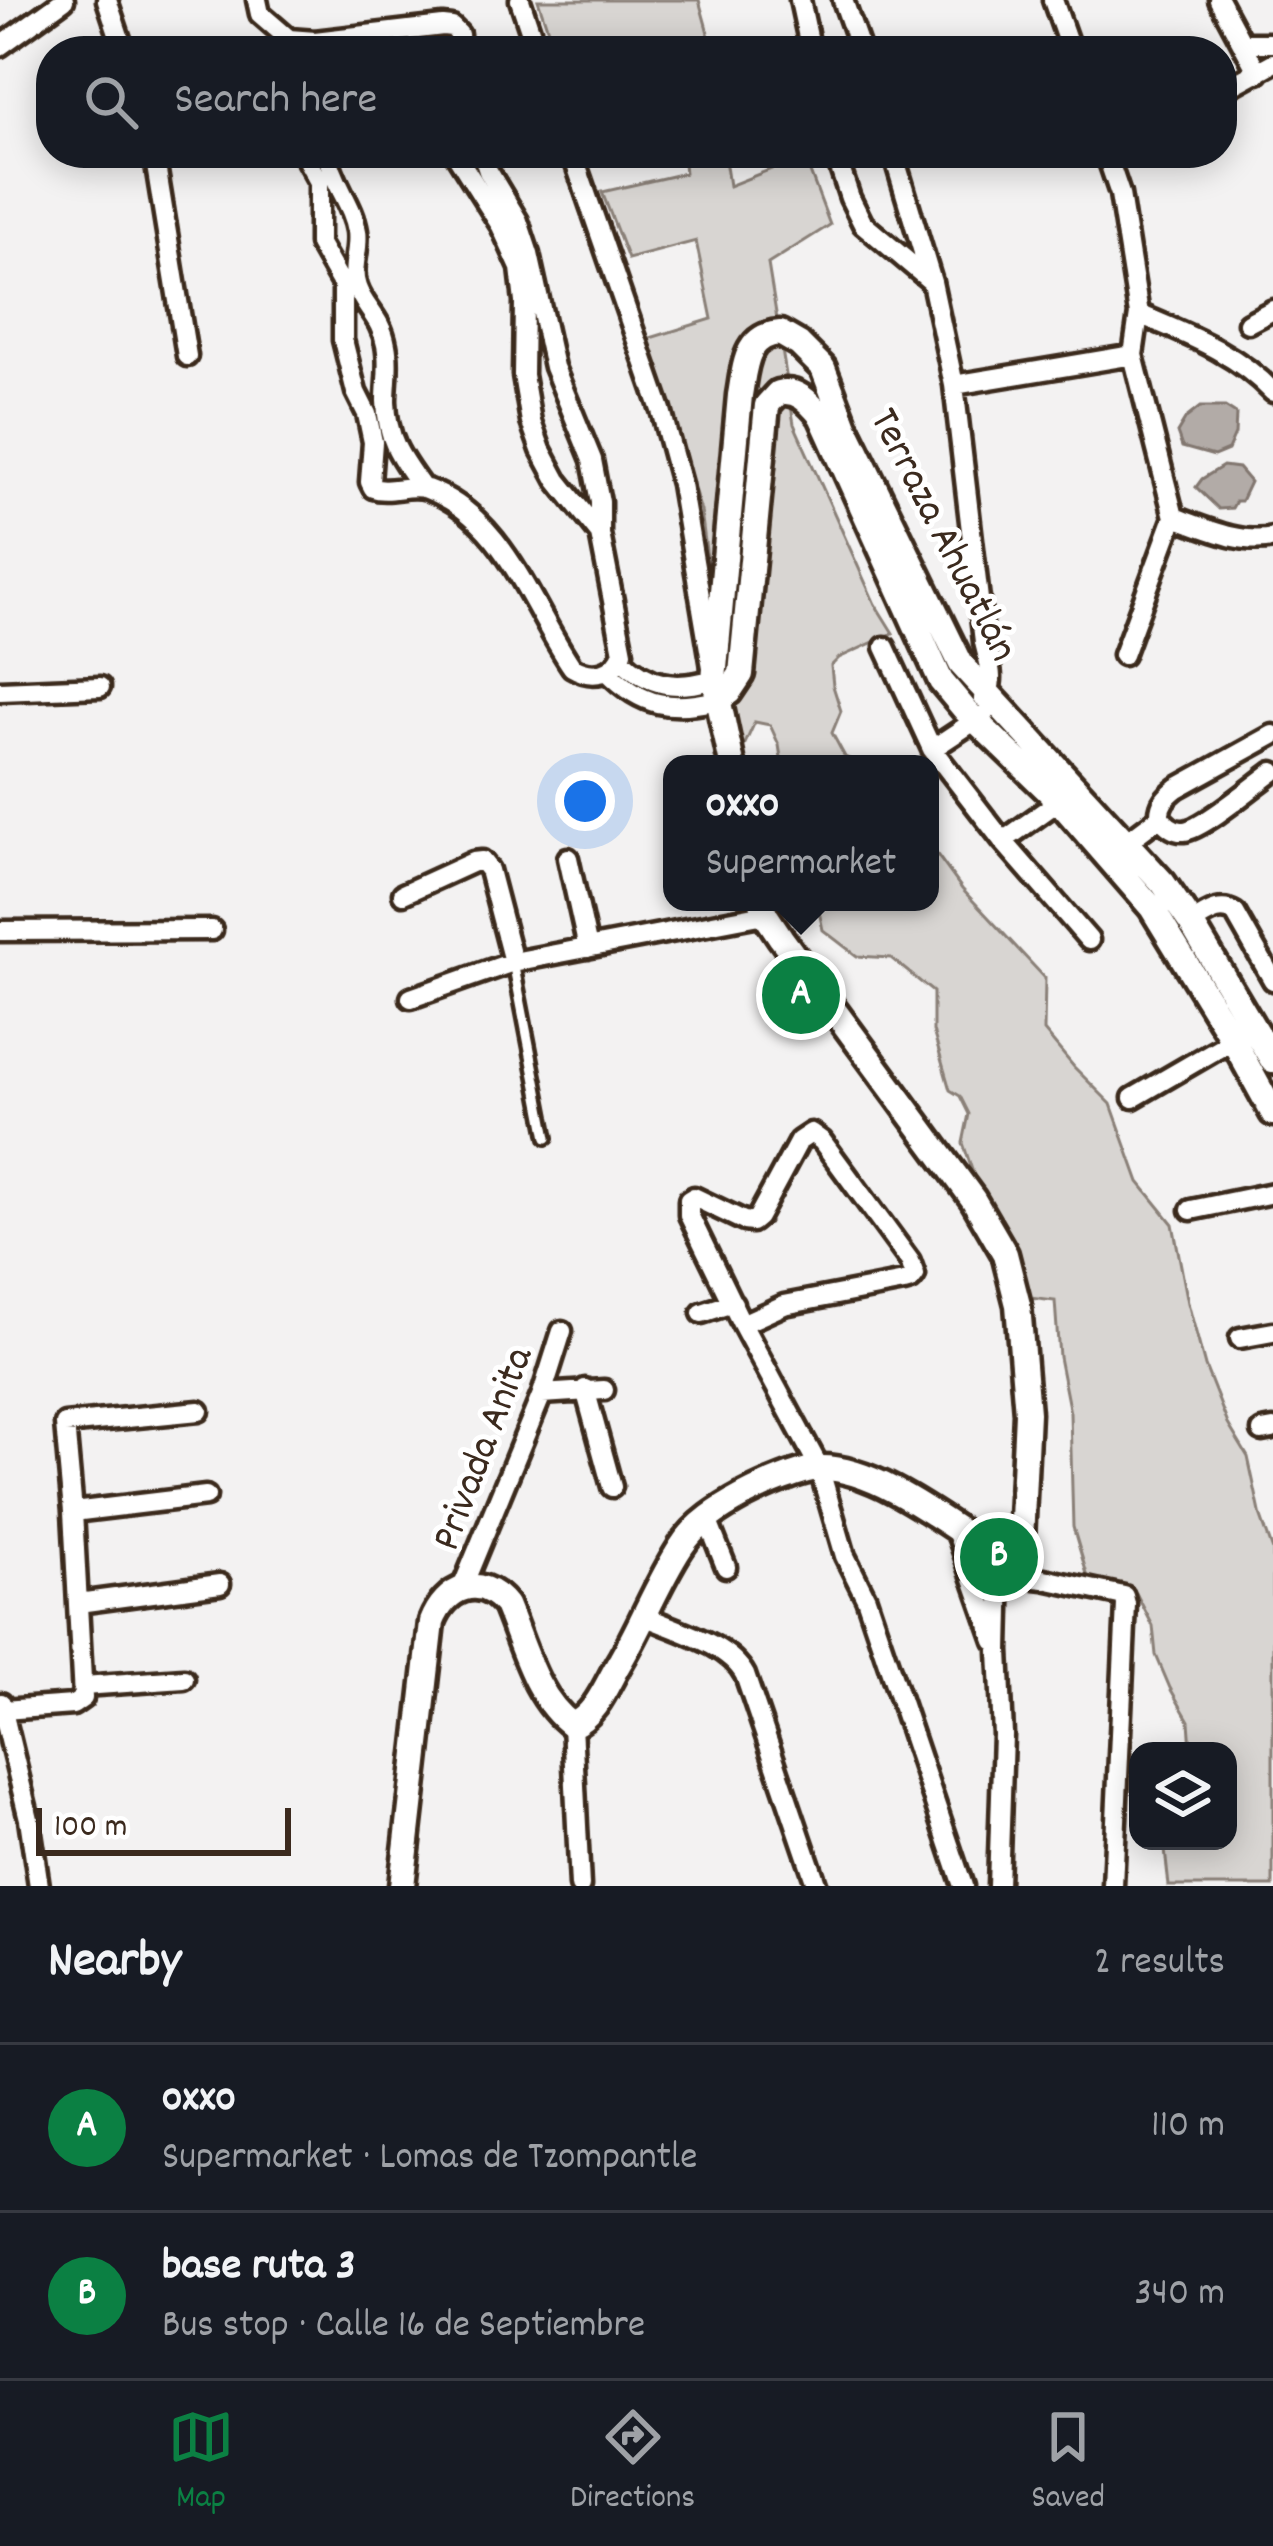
<!DOCTYPE html>
<meta charset="utf-8">
<style>
:root{--surface:#171b24;--page:#242831;--text:#f1f3f6;--muted:#9ea1a6;--line:#363941;--accent:#0b8043}
body{margin:0;font-family:Dekko,sans-serif;background:var(--page);color:var(--text)}
.controls{position:absolute;right:36px;bottom:36px;display:grid;overflow:hidden;border-radius:24px;box-shadow:0 6px 30px #0003}
.controls button{width:108px;height:108px;display:grid;place-items:center;padding:0;border:0;border-bottom:3px solid var(--line);background:var(--surface);color:var(--text);font:60px sans-serif}
.scale{position:absolute;left:36px;bottom:30px;width:255px;box-sizing:border-box;padding-left:12px;border:6px solid #3b2a1e;border-top:0;font-size:33px;line-height:42px;white-space:nowrap;color:#3b2a1e;-webkit-text-stroke:9px #fff;paint-order:stroke}
.you{position:absolute;left:585px;top:801px;width:42px;height:42px;margin:-30px;border:9px solid #fff;border-radius:50%;background:#1a73e8;box-shadow:0 0 0 18px #1a73e833}
.badge{display:grid;place-items:center;width:78px;height:78px;border-radius:50%;background:var(--accent);color:#fff;font-size:39px;font-weight:700}
.pin{position:absolute;translate:-50% -50%;border:6px solid #fff;box-shadow:0 3px 12px #0006}
.popup{position:absolute;left:663px;top:755px;width:276px;height:156px;box-sizing:border-box;display:grid;place-content:center;border-radius:24px;background:var(--surface);filter:drop-shadow(0 3px 9px #0005);font-size:39px;white-space:nowrap;color:var(--muted)}
.popup b{font-size:45px;color:var(--text)}
.popup::after{content:'';position:absolute;left:50%;top:100%;margin-left:-24px;border:24px solid transparent;border-top-color:var(--surface)}
.list{margin:0;padding:0;list-style:none}
h2{display:flex;justify-content:space-between;align-items:center;height:156px;margin:0;padding:0 48px;font-size:51px}
h2 small{font-size:39px;font-weight:400;color:var(--muted)}
.list li{display:grid;grid-template-columns:78px 1fr auto;gap:36px;align-items:center;box-sizing:border-box;height:168px;padding:0 48px;border-top:3px solid var(--line)}
.list b{display:block;font-size:45px;white-space:nowrap}
.list p{margin:0;font-size:39px;white-space:nowrap;color:var(--muted)}
.list em{font-size:39px;font-style:normal;color:var(--muted)}
.icon{flex:none;width:66px;height:66px;fill:none;stroke:currentColor;stroke-width:2;stroke-linecap:round;stroke-linejoin:round}
.map{position:relative;flex:none;width:1273px;height:1886px;overflow:hidden}
.search{position:absolute;background:var(--surface);box-shadow:0 6px 30px #0003;left:36px;right:36px;top:36px;height:132px;display:flex;align-items:center;gap:30px;box-sizing:border-box;padding:0 42px;border-radius:48px;color:var(--muted);font-size:45px}
.sheet{height:492px;background:var(--surface)}
nav{display:flex;justify-content:space-around;align-items:center;box-sizing:border-box;height:168px;border-top:3px solid var(--line);background:var(--surface);font-size:33px;color:var(--muted)}
nav a{display:grid;justify-items:center;gap:6px}
nav .on{color:var(--accent)}
.map>svg:first-child{display:block}
.green{fill:#d8d5d2;stroke:#8a8078;stroke-width:3}
.water{fill:#b2aba7;stroke:#827770;stroke-width:3}
.lines{fill:none;stroke-linecap:round;stroke-linejoin:round}
.service-casing{stroke:#3b2a1e;stroke-width:18}
.minor-casing{stroke:#3b2a1e;stroke-width:27}
.tertiary-casing{stroke:#3b2a1e;stroke-width:33}
.service{stroke:#fff;stroke-width:9}
.minor{stroke:#fff;stroke-width:18}
.tertiary{stroke:#fff;stroke-width:24}
.labels{text-anchor:middle;stroke-width:10;stroke-linejoin:round;paint-order:stroke}
.street-label{font-size:42px;fill:#3b2a1e;stroke:#fff}
</style>
<div class="map">
<svg width="1273" height="1886" viewBox="0 0 1273 1886">
<rect width="100%" height="100%" fill="#f3f2f2"/>
<filter id="ink" filterUnits="userSpaceOnUse"><feTurbulence type="fractalNoise" baseFrequency=".00833" numOctaves="2"/><feDisplacementMap in="SourceGraphic" scale="24" xChannelSelector="R" yChannelSelector="G"/><feConvolveMatrix kernelMatrix="1 2 1 2 8 2 1 2 1" color-interpolation-filters="sRGB"/></filter>
<g filter="url(#ink)">
<path class="green" d="M538 0H699L713 51H555Z
M683 153H724L729 186 804 156 830 225 768 264 794 424 875 604 893 633 839 658 831 666 833 686 841 711 832 733 845 757 861 764H782L779 745 770 725 755 722 739 757 729 727 701 511 647 339 712 319 696 241 628 259 602 192 685 173Z
M930 845 962 889 1045 978 1044 1031 1074 1067 1111 1104 1139 1182 1173 1224 1188 1303 1205 1366 1228 1424 1248 1457 1261 1517 1273 1551V1886H1169L1164 1841H1228V1751H1180L1191 1749 1189 1721 1170 1688 1156 1655 1153 1626 1136 1593 1089 1581 1073 1527 1070 1413 1059 1357 1055 1301 1022 1297 983 1203 963 1143 969 1114 960 1096 950 1090 933 1031V992L891 958 857 956 823 930 817 902H930Z"/>
<path class="water" d="M1200 407H1225L1236 414 1235 434 1228 450 1214 456 1182 447 1177 433 1186 418Z
M1223 466 1238 468 1250 482 1241 501H1236L1232 508 1219 509 1196 487 1202 479Z"/>
<g class="lines">
<defs>
<path id="service" d="M513 962 547 1138"/>
<path id="minor" d="M107 0 124 51
M257 0 260 14 289 39
M520 0 537 51
M800 0 811 51
M843 0 861 51
M1053 0 1071 51
M1219 0 1258 73
M289 39 315 41 443 26 452 27 459 34 460 51
M1242 43H1273
M0 46 64 0
M1222 91 1273 63
M154 153 187 356
M303 153 319 182V244L343 286V340L356 392 367 414 373 442 370 482 373 488C390 494 409 483 427 489 504 517 530 605 572 667 592 679 615 675 623 652L600 534 557 480 541 450 531 422 523 375 524 302 520 268 501 226 455 153
M327 153C333 184 353 204 357 231 360 250 350 268 357 287 364 308 381 317 386 345 390 364 386 382 386 401 387 439 400 457 421 486
M482 153 488 171 518 221 529 254 554 367 592 460 600 502V534
M572 153 661 410 681 484 714 679C677 690 649 687 621 659
M835 153 850 198 863 224 932 282
M893 153 932 282 954 385 984 642C988 661 998 684 983 698
M1106 153 1120 194 1139 314 1133 355 1174 517
M1139 314C1188 335 1235 352 1273 392
M1248 323 1273 310
M954 385 1133 355
M1174 517C1205 528 1240 545 1273 538
M885 647 932 749 1003 841 1089 940
M1123 655 1174 517
M607 671C642 707 671 711 718 700
M0 691 100 687
M932 749 985 714
M1160 817C1166 825 1173 832 1184 831 1203 829 1255 785 1273 772
M1003 841 1059 801
M1128 841 1160 817C1159 803 1167 796 1177 788L1273 735
M568 858 588 948
M403 894 473 862 482 861 489 870 513 962
M1191 923C1206 915 1219 903 1235 913L1273 980
M0 931 212 930
M411 998 513 962 765 914
M1133 1098 1233 1040
M1191 1210 1273 1193
M702 1313 733 1303
M742 1324 784 1305 904 1282 911 1280 915 1275 910 1261 822 1141 811 1133 799 1141 758 1217 752 1222 744 1221 694 1197 689 1200V1215L742 1324 819 1467 845 1556 866 1598 963 1886
M1240 1338 1273 1332
M585 1389 612 1487
M542 1394 604 1390
M1262 1431 1273 1429
M73 1512 206 1496
M707 1519 726 1567
M956 1530 995 1641
M1001 1574 1044 1579 1124 1596 1126 1604 1113 1886
M462 1588 542 1394 562 1331
M78 1603 220 1584
M644 1616C676 1630 729 1644 745 1675L817 1886
M83 1686 184 1679
M1 1703 29 1819 39 1886
M3 1710 73 1705 83 1698 73 1512 65 1424 199 1411
M572 1725 580 1886
M998 1886 1003 1735 999 1651 1001 1567"/>
<path id="tertiary" d="M718 700 729 692 741 674 767 405 778 393C797 388 809 402 821 416L941 681 966 711 1059 801 1152 908 1233 1040 1273 1113
M732 764 714 679 740 395C745 367 745 335 780 333L799 344 823 368 845 426 961 664 1163 883 1191 923 1273 1061
M402 1886 432 1622C445 1588 479 1572 506 1605 523 1645 535 1698 572 1725 596 1716 608 1681 621 1660 642 1624 658 1582 681 1547 696 1523 721 1508 745 1495 762 1486 803 1468 822 1468 877 1468 947 1524 993 1553L1010 1555 1021 1540 1027 1413 1018 1305 1005 1254 973 1199 781 938 765 914 762 902"/>
</defs>
<use href="#service" class="service-casing"/>
<use href="#minor" class="minor-casing"/>
<use href="#tertiary" class="tertiary-casing"/>
<use href="#service" class="service"/>
<use href="#minor" class="minor"/>
<use href="#tertiary" class="tertiary"/>
</g>
</g>
<g class="labels">
<g class="street-label">
<text transform="translate(947 533) rotate(63)" y="15">Terraza Ahuatlán</text>
<text transform="translate(479 1447) rotate(-69)" y="15">Privada Anita</text>
</g>
</g>
</svg>
<div class="controls">
<button><svg class="icon" aria-label="layers" viewBox="0 0 24 24"><path d="M12 4l9 5-9 5-9-5zM3 14l9 5 9-5"/></svg></button>
</div>
<div class="scale">100 m</div>
<div class="you"></div>
<div class="pin badge" style="left:801px;top:995px">A</div>
<div class="popup"><b>oxxo</b>Supermarket</div>
<div class="pin badge" style="left:999px;top:1557px">B</div>
<div class="search"><svg class="icon" aria-label="search" viewBox="0 0 24 24"><circle cx="10" cy="10" r="6"/><path d="M15 15l6 6"/></svg>Search here</div>
</div>
<section class="sheet">
<h2>Nearby<small>2 results</small></h2>
<ul class="list">
<li><span class="badge">A</span><div><b>oxxo</b><p>Supermarket · Lomas de Tzompantle</p></div><em>110 m</em></li>
<li><span class="badge">B</span><div><b>base ruta 3</b><p>Bus stop · Calle 16 de Septiembre</p></div><em>340 m</em></li>
</ul>
</section>
<nav>
<a class="on"><svg class="icon" aria-label="map" viewBox="0 0 24 24"><path d="M3 6l6-2 6 2 6-2v14l-6 2-6-2-6 2zM9 4v14M15 6v14"/></svg>Map</a>
<a><svg class="icon" aria-label="directions" viewBox="0 0 24 24"><path d="M12 3l9 9-9 9-9-9zM9 14v-3h6M13 9l2 2-2 2"/></svg>Directions</a>
<a><svg class="icon" aria-label="saved" viewBox="0 0 24 24"><path d="M7 4h10v16l-5-4-5 4z"/></svg>Saved</a>
</nav>
